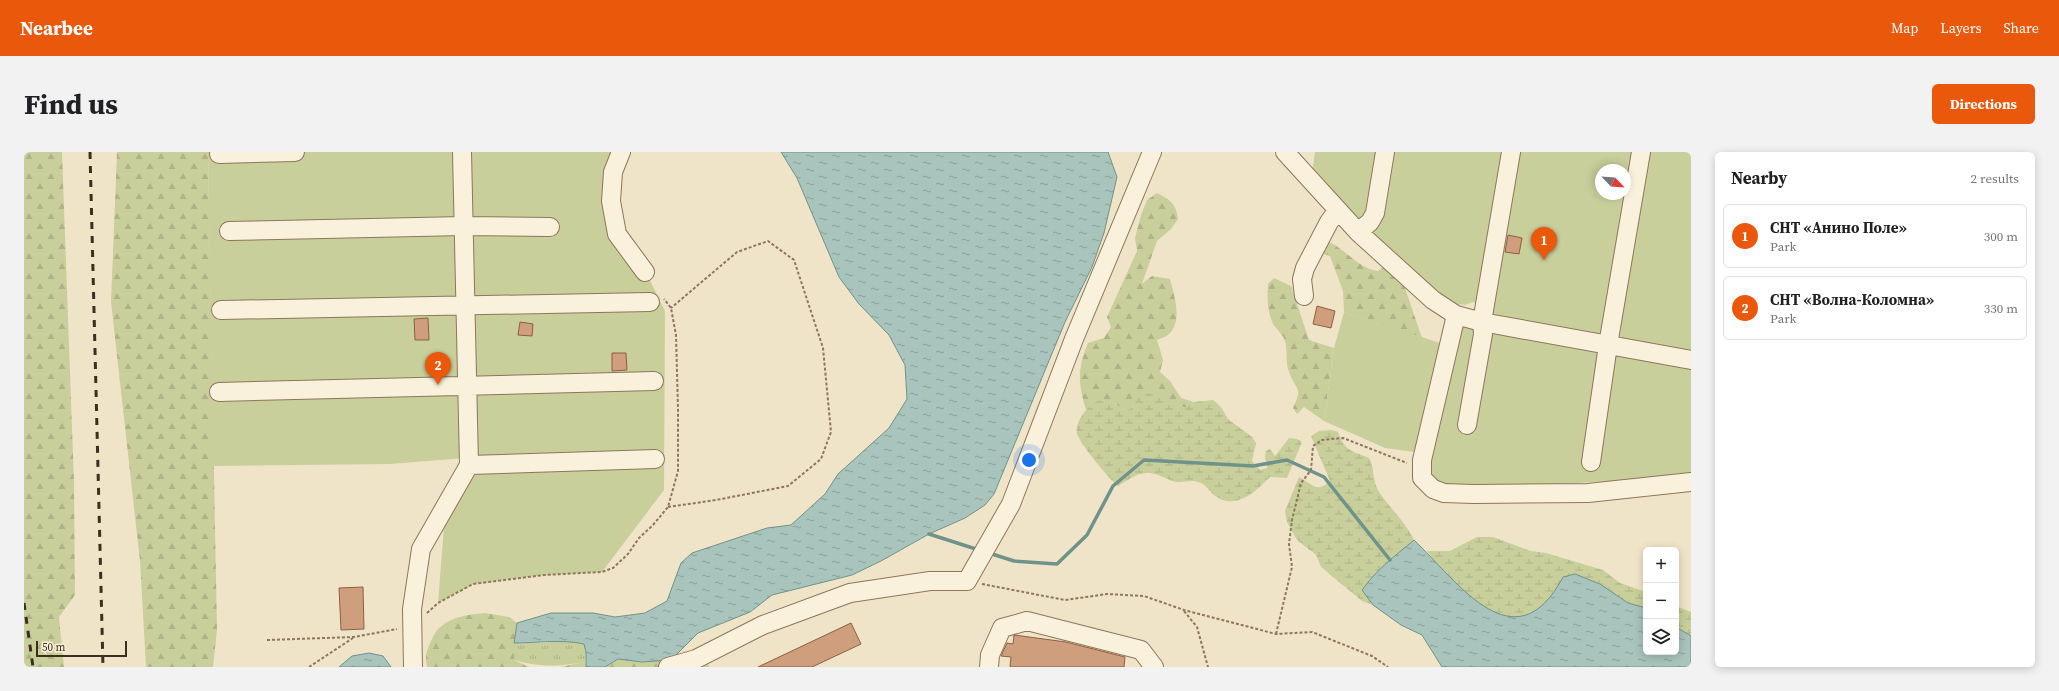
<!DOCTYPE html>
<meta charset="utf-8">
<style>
:root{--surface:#fff;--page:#f2f2f2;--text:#202124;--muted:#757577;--line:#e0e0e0;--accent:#ea580c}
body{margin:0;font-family:"Source Serif 4",serif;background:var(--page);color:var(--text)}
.controls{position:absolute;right:12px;bottom:12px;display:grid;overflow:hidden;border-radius:6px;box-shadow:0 2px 10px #0003}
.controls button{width:36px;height:36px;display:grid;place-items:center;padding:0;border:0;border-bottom:1px solid var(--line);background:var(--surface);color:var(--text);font:20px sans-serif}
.compass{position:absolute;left:1571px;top:12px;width:36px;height:36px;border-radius:50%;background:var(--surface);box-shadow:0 2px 10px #0003;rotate:115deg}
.scale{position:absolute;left:12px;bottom:10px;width:91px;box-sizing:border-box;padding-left:4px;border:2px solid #3d2e20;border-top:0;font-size:11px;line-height:14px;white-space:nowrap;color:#3d2e20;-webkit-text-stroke:3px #f7eed8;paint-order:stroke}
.you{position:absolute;left:1005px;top:308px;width:14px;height:14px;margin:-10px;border:3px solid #fff;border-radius:50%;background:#1a73e8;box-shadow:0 0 0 6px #1a73e833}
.badge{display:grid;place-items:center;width:26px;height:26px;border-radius:50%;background:var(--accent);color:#fff;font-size:13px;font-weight:700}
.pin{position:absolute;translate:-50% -33px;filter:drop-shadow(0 1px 2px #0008)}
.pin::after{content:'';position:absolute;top:21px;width:14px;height:12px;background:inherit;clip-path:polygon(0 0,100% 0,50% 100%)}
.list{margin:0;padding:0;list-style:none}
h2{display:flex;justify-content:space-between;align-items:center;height:52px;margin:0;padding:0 16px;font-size:17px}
h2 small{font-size:13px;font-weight:400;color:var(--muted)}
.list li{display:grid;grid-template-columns:26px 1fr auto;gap:12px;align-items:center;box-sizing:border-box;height:64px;margin:0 8px 8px;padding:0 8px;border:1px solid var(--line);border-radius:6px}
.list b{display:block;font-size:15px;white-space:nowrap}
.list p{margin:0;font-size:13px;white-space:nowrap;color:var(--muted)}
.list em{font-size:13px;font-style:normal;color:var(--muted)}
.icon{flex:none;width:22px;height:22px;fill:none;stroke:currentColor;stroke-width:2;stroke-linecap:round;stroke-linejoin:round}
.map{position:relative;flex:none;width:1667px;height:515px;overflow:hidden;border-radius:6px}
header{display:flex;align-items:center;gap:24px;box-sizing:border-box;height:56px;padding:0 20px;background:var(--accent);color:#fff}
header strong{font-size:19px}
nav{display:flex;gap:22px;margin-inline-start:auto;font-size:14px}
.intro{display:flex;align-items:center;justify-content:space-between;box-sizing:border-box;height:96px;padding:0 24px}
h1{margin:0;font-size:28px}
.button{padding:10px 18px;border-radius:6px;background:var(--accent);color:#fff;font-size:14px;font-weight:700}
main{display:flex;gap:24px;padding:0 24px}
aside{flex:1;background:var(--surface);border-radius:6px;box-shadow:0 2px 10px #0003}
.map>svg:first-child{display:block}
.grass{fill:url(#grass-tufts)}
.forest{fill:url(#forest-firs)}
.wetland{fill:url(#wetland-marsh)}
.garden{fill:#c9cf9b;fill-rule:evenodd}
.water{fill:url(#water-ripples);stroke:#6f938a}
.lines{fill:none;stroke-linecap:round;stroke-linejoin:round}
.stream{stroke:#6f938a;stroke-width:3.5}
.building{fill:#cf9f7d;stroke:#8d5f41}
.minor-casing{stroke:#8d765c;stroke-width:20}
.path{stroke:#8d765c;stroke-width:2;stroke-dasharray:3 2;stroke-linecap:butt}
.minor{stroke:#faf1dc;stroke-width:18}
.rail{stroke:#3d2e20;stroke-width:3;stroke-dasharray:7 7;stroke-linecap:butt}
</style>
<header>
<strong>Nearbee</strong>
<nav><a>Map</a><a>Layers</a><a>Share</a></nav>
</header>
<div class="intro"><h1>Find us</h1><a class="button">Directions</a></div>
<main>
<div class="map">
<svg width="1667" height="515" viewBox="0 0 1667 515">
<defs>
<pattern id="grass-tufts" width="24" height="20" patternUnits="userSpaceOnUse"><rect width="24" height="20" fill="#c9cf9b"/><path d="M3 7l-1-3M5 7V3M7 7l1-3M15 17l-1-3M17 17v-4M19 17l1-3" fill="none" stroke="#aeb285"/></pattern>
<pattern id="forest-firs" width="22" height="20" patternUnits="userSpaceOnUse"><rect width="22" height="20" fill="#c9cf9b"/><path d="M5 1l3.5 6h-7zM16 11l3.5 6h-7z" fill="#aeb285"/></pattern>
<pattern id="wetland-marsh" width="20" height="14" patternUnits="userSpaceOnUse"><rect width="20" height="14" fill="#c9cf9b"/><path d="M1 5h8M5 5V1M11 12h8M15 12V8" fill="none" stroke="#aeb285"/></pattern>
<pattern id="water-ripples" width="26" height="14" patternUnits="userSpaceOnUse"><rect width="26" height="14" fill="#a9c4bc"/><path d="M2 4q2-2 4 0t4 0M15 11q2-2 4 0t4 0" fill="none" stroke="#8ba098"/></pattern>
</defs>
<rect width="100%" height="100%" fill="#f0e4c8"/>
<path class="grass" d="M544 488 560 492 562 500 561 510C534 515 516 515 490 508V491H519Z"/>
<path class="forest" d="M0 0H38L50 330 51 443 35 465 40 515H0Z
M93 0H184L193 478 189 515H122L116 409 87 150Z
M1133 41C1147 48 1152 52 1154 67L1147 77 1133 89 1118 132 1128 124 1146 127C1150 142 1159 169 1145 182 1142 185 1137 186 1133 188L1139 208 1136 220 1146 229 1157 246 1170 250 1162 256 1145 250 1111 255 1101 258C1080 246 1083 245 1062 258 1054 230 1053 218 1064 191L1080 186 1087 175 1083 165 1113 99 1111 86 1117 63 1123 48Z
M1303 89C1322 97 1333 116 1354 119L1361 114 1381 136 1398 186 1320 160 1319 139 1306 104 1296 101Z
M1250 126 1267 134 1285 188 1310 196 1300 269 1280 255 1273 262 1269 256C1280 234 1271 238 1265 220 1261 210 1264 200 1261 189 1259 182 1253 178 1249 172 1243 159 1243 145 1244 132Z
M461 461 485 465 493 471 490 508 505 515H403C401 503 402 500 407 489 416 466 439 463 461 461Z
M673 499 686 515H581L594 507 618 510 647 508Z
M561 510 562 515H536Z"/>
<path class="wetland" d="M1119 240 1129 242 1161 256 1170 250 1189 248 1197 255 1204 267 1228 285 1232 291 1228 309 1236 318 1243 316 1241 305 1242 299 1246 297 1251 304 1265 286 1273 287 1278 290 1263 326 1246 325C1231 341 1211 358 1191 344 1186 340 1183 334 1177 331 1168 327 1162 330 1153 330 1148 330 1143 326 1139 325 1119 316 1111 324 1094 334 1086 328 1054 290 1053 281 1050 269 1069 245 1082 248 1088 249 1095 255 1101 258L1111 255 1112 248Z
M1308 278 1314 280C1322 300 1326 298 1345 306 1351 317 1348 327 1354 338 1365 356 1381 369 1390 388 1372 403 1352 418 1339 438L1349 453 1338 449 1297 415 1292 403 1273 388 1263 370 1261 359 1275 325C1289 332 1292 342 1306 329L1287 284 1295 279Z
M1453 385H1469L1507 399 1522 401 1579 418 1596 431 1622 440V456L1604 451 1576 432 1566 429 1539 425C1537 431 1534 437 1531 442 1527 449 1505 470 1497 471 1466 477 1419 423 1403 399H1426Z
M1652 454 1667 460V484L1652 475Z"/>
<path class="garden" d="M184 0H597L587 49 641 159 640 338 578 420 520 423 449 432 414 451 420 374 442 306 366 312 189 314Z
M1291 0H1667V204L1466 167 1465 158 1449 150 1441 153 1427 151 1343 82 1288 22ZM1577 18H1601V42H1577Z
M1320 160 1416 191 1435 170 1667 212V324L1455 337 1409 330 1405 302 1361 296 1300 269 1310 196Z"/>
<path class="water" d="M757 0H1084L1093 25 1080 81 1068 115 1041 170 970 342 961 353 941 366 905 382 857 409 828 423 748 443 726 460 674 481 647 508 618 510 594 507 581 515H562V500L560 492C537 487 513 491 490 491L493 471 527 461H569L591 465 621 461 643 449 657 411 668 401 743 376 767 373 801 342 814 322 865 276 883 247 881 213 865 183 835 152 815 125 773 26Z
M1390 388C1434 430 1491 515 1539 425L1551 422 1576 432 1604 451 1622 456V500H1652V475L1667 484V515H1418L1398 483 1377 473 1349 453 1338 438C1352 418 1372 403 1390 388Z
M345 501 359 504 367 515H315L328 504Z"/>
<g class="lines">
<path class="stream" d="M905 382 955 398
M965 401 990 409 1033 412 1063 383 1089 334 1120 308 1229 314 1263 308 1300 325 1366 408"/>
</g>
<path class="building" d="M1484 83 1498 86 1495 102 1481 100Z
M1293 154 1311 159 1307 176 1289 172Z
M404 166 405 188H391L390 167Z
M496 170 509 172 508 184 494 183Z
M588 201H602L603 218 588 219Z
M339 435 340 477 317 478 315 436Z
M827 471 837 492 788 515H734Z
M990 483 1042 490 1101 505 1100 515H986L987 505 977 504 983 491 989 492Z"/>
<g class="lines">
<defs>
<path id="minor" d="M597 0 589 20 587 49 593 82 621 120
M1261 0 1334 80 1409 148 1432 163 1458 170 1667 208
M195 2 271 0
M205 79 440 74 526 75
M1334 80 1346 70 1351 61 1361 0
M1280 144 1278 127 1281 116 1305 70 1314 58
M197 158 626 150
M1432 163 1398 308V326L1409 337 1420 341 1449 342 1564 341 1667 330
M195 240 630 229
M1443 273 1459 182 1458 170 1487 0
M1567 310 1584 193 1617 0
M445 313 631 307
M389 515 388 457 397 397 445 313 438 0
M644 515 672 507 739 473 826 441 906 429H943L987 352 1050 187 1128 0
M965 515 966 503 978 476 1003 469 1117 498 1130 515"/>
</defs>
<use href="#minor" class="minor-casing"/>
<path class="path" d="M644 355 692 348 764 334 797 307 807 280 799 196 770 108 744 89 713 100 647 156
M958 432 1041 448 1083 442 1120 444 1160 458 1252 482 1288 480 1348 504 1364 515
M1160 459 1173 475 1184 515
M403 461 414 451 449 432 520 423 578 420 589 416 604 402 615 386 629 373 644 355 654 319V257L652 183 647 156 640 147
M1252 482 1268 415 1265 392 1268 368 1277 331 1287 318 1289 294 1298 288 1319 286 1383 311
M243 488 330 485 373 477
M285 515 329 486"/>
<use href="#minor" class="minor"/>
<path class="rail" d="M66 0 79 515
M0 451 9 515"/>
</g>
</svg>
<div class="controls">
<button>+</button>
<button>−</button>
<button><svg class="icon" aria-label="layers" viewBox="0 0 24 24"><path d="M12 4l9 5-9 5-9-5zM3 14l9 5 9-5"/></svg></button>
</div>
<svg class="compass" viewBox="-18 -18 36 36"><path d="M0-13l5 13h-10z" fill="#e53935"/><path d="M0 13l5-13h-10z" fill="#757577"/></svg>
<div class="scale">50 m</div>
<div class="you"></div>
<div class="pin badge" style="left:1520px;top:108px">1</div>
<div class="pin badge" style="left:414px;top:233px">2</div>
</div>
<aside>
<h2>Nearby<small>2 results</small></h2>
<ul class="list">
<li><span class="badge">1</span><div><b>СНТ «Анино Поле»</b><p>Park</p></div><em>300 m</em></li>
<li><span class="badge">2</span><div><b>СНТ «Волна-Коломна»</b><p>Park</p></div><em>330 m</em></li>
</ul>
</aside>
</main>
